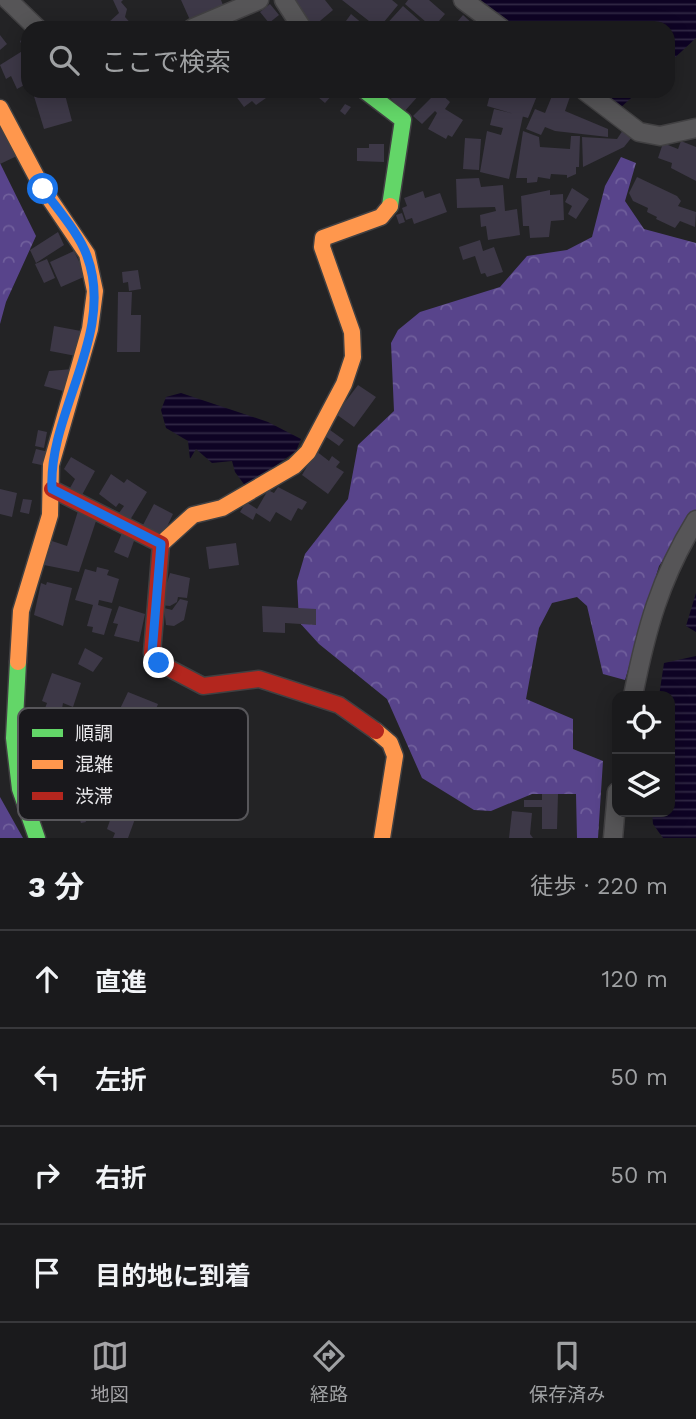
<!DOCTYPE html>
<html lang="ja">
<meta charset="utf-8">
<style>
:root{--surface:#1a1a1c;--page:#232325;--text:#f1f3f6;--muted:#9fa1a3;--line:#38383b;--accent:#a4a3a6}
body{margin:0;font-family:"Work Sans","Noto Sans JP",sans-serif;background:var(--page);color:var(--text)}
.controls{position:absolute;right:21px;bottom:21px;display:grid;overflow:hidden;border-radius:14px;box-shadow:0 4px 18px #0003}
.controls button{width:63px;height:63px;display:grid;place-items:center;padding:0;border:0;border-bottom:2px solid var(--line);background:var(--surface);color:var(--text);font:35px sans-serif}
.stop{position:absolute;width:21px;height:21px;margin:-16px;border:5px solid #1a73e8;border-radius:50%;background:#fff}
.stop.end{background:#1a73e8;border-color:#fff;box-shadow:0 2px 7px #0008}
.list{margin:0;padding:0;list-style:none}
h2{display:flex;justify-content:space-between;align-items:center;height:91px;margin:0;padding:0 28px;font-size:30px}
h2 small{font-size:23px;font-weight:400;color:var(--muted)}
.list li{display:grid;grid-template-columns:46px 1fr auto;gap:21px;align-items:center;box-sizing:border-box;height:98px;padding:0 28px;border-top:2px solid var(--line)}
.list b{display:block;font-size:26px;white-space:nowrap}
.list em{font-size:23px;font-style:normal;color:var(--muted)}
.icon{flex:none;width:38px;height:38px;fill:none;stroke:currentColor;stroke-width:2;stroke-linecap:round;stroke-linejoin:round}
.map{position:relative;flex:none;width:696px;height:838px;overflow:hidden}
.search{position:absolute;background:var(--surface);box-shadow:0 4px 18px #0003;left:21px;right:21px;top:21px;height:77px;display:flex;align-items:center;gap:18px;box-sizing:border-box;padding:0 24px;border-radius:21px;color:var(--muted);font-size:26px}
.sheet{height:483px;background:var(--surface)}
nav{display:flex;justify-content:space-around;align-items:center;box-sizing:border-box;height:98px;border-top:2px solid var(--line);background:var(--surface);font-size:19px;color:var(--muted)}
nav a{display:grid;justify-items:center;gap:4px}
nav .on{color:var(--accent)}
.map>svg:first-child{display:block}
.forest{fill:url(#forest-crowns)}
.water{fill:url(#water-rules)}
.building{fill:#3d3847}
.lines{fill:none;stroke-linecap:round;stroke-linejoin:round}
.street-casing{stroke:#414042;stroke-width:21}
.fast-casing{stroke:#414042;stroke-width:19}
.slow-casing{stroke:#414042;stroke-width:19}
.jam-casing{stroke:#414042;stroke-width:19}
.street{stroke:#565557;stroke-width:18}
.fast{stroke:#63d668;stroke-width:16}
.slow{stroke:#ff974d;stroke-width:16}
.jam{stroke:#b3261e;stroke-width:16}
.route{stroke:#1a73e8;stroke-width:9}
.key{fill:#19181c;stroke:#57565a;stroke-width:2}
.key-label{font-size:19px;fill:#e9e8eb}
</style>
<div class="map">
<svg width="696" height="838" viewBox="0 0 696 838">
<defs>
<pattern id="forest-crowns" width="20" height="18" patternUnits="userSpaceOnUse" patternTransform="scale(1.75)"><rect width="20" height="18" fill="#58448b"/><path d="M2 6a3 3 0 1 1 6 0M12 15a3 3 0 1 1 6 0" fill="none" stroke="#705f9c"/></pattern>
<pattern id="water-rules" width="6" height="5" patternUnits="userSpaceOnUse" patternTransform="scale(1.75)"><rect width="6" height="5" fill="#0e0324"/><path d="M0 2.5h6" fill="none" stroke="#312844"/></pattern>
</defs>
<rect width="100%" height="100%" fill="#232325"/>
<path class="forest" d="M621 157 636 163 625 201 644 229 696 243V511L659 566 625 680 603 674 587 606 577 597 552 603 539 628 526 699 573 719V749L603 761 598 838H577L576 794H532L491 811 474 810 422 778 387 699 319 644 299 622 297 581 305 554 348 499 358 445 394 411 391 343 398 330 420 312 500 287 527 256 567 250 592 237 605 186Z
M0 163 36 236 6 302 0 324Z
M0 797 23 838H0Z"/>
<path class="water" d="M479 0H696V38L668 64V28H515Z
M598 91H639L620 108Z
M181 393 268 422 301 439 296 451 246 487 235 472 232 461 212 463 196 449 190 459 188 441 166 428 161 410 166 397Z
M696 593V632L686 626Z
M696 656V838H663L653 824 652 812H670V696H659L664 663Z"/>
<path class="building" d="M113 0H123L121 2 127 9 125 17 135 28H116L109 22 119 13Z
M181 0H221L223 5 190 20Z
M285 0H325L333 10 314 26Z
M342 0H392L398 5 379 28H371L366 24 369 21Z
M408 0H429L445 14 433 28 405 4Z
M270 4 279 15 269 23 260 12Z
M403 6 428 28H383Z
M351 14 364 25 361 28H341Z
M463 15 476 27 480 21 484 25 481 28H452Z
M0 35 7 44 0 50Z
M28 37V83L17 89 11 76 6 79 0 65 24 50 20 41Z
M53 91H64L72 121 44 129 33 93Z
M232 91H276L256 105 252 101 244 107Z
M323 91 333 94 325 103 318 97Z
M385 91H417L420 94 403 113Z
M438 91 450 102 445 109 463 120 452 137 448 135 446 139 428 129 437 113 435 111 422 124 413 116Z
M491 91H539L528 118 487 106Z
M554 91H572L565 111 608 129V137L555 131 545 127 541 135 526 129 535 109 545 113Z
M345 104 351 107 345 115 340 111Z
M494 109 523 116 509 179 480 172 487 131 501 135 503 128 490 125Z
M0 116 19 155 0 164Z
M623 130 632 137 624 147 583 167 582 137 617 139Z
M523 131 539 137 540 147 570 149 571 136H580L579 167H576V174L567 178V175L551 174 550 179 538 177 537 182 527 183V178H516Z
M465 138 481 139 479 170 463 169Z
M681 141 696 147V181L671 168 672 163 658 158 663 143 678 149Z
M369 144H384V162L357 161V148H369Z
M637 177 677 196 681 201 678 206 696 212 695 227 680 221 675 228 656 219 657 217 647 212 648 208 633 201 629 193Z
M479 178 481 187 503 185 505 211 517 209 520 235 488 240 486 226 481 227 480 215 496 211 495 207 457 208 456 179Z
M572 188 589 199 576 219 568 214 572 206 565 202Z
M550 190V195L563 194 564 220 551 221 549 237 530 238 529 226H523L521 196Z
M423 191 425 198 440 193 447 212 414 224 412 218 406 220 402 208 407 206 404 198Z
M402 213 405 222 399 224 396 215Z
M58 232 64 245 36 263 30 250Z
M480 240 483 251 494 247 503 272 487 277 485 273 481 274 475 256 463 260 459 247Z
M74 251 86 276 61 287 50 262Z
M47 259 55 278 44 283 35 264Z
M138 270 141 289 129 291 128 282 123 283 122 272Z
M118 292H132L131 315H141L140 352H117Z
M54 326 81 331 76 356 50 351Z
M73 369 67 392 44 386 49 371Z
M358 385 376 397 354 427 336 414Z
M38 430 47 432 44 448 35 446Z
M330 430 344 440 339 446 325 436Z
M36 449 49 452 46 466 32 463Z
M316 451 329 461 332 456 340 462 336 467 344 472 328 494 302 475Z
M71 457 95 471 82 495 70 488 75 479 64 469Z
M111 474 124 483 127 479 147 492 130 520 119 513 124 506 119 503 116 507 99 494Z
M278 487 307 502 302 510 298 508 291 521 276 512 270 522 256 513 253 520 240 512 246 502 257 509 268 490 274 493Z
M0 489 17 493 12 517 0 514Z
M23 499 32 500 29 514 20 512Z
M154 504 173 514 163 535 143 525Z
M78 511 97 518 79 572 44 565 52 541 67 546Z
M122 533 135 538 128 558 114 552Z
M236 543 239 565 209 569 206 547Z
M97 567 109 570 107 575 119 579 112 603 99 600 98 605 112 609 104 635 92 632 93 627 87 626 93 605 75 600 85 569 96 572Z
M170 573 190 578 187 598 178 597 177 602 170 606 160 605Z
M47 582 72 588 63 626 34 615 41 583 46 585Z
M180 599 188 601 184 620 174 626 166 625 164 608 172 610Z
M119 606 145 614 139 642 114 636 118 624 113 623Z
M262 606 316 609V625L285 623V633L263 632Z
M85 648 103 658 93 672 78 664Z
M52 673 81 683 73 707 63 703 62 709 73 712 67 728 41 719 47 703 42 701Z
M128 692 158 704 150 725 147 724 124 759 113 752 119 743 115 740 120 733 111 728Z
M542 794H558L557 829H542V807H524V800H542Z
M117 800 139 808 128 838H113L115 833 107 829Z
M82 810 86 822 81 823 77 812Z
M512 811 532 813 530 834 533 838H509Z"/>
<g class="lines">
<defs>
<path id="street" d="M8 0 37 28
M284 0 302 28
M463 0 501 28
M193 28 259 0
M585 91 639 132 660 136 696 128
M633 696C646 630 660 578 696 520
M613 838 617 792"/>
<path id="fast" d="M365 91 403 120 390 206
M18 662 14 738 20 789 37 838"/>
<path id="slow" d="M0 108 43 189 87 254 95 291 90 329 51 465 50 515 21 611 18 662
M161 544 193 515 222 508 294 466 308 452 344 384 353 357 352 332 322 247 323 238 381 217 390 206
M376 731 390 743 395 756 382 838"/>
<path id="jam" d="M52 489 161 544 152 653 159 663 203 686 259 679 339 705 376 731"/>
</defs>
<use href="#street" class="street-casing"/>
<use href="#fast" class="fast-casing"/>
<use href="#slow" class="slow-casing"/>
<use href="#jam" class="jam-casing"/>
<use href="#street" class="street"/>
<use href="#fast" class="fast"/>
<use href="#slow" class="slow"/>
<use href="#jam" class="jam"/>
</g>
<g class="lines">
<path class="route" d="M43 189C57 209 79 233 87 256 116 334 48 412 52 489L161 544 152 653 159 663"/>
</g>
<rect x="18" y="708" width="230" height="112" rx="10" class="key"/>
<rect x="32" y="729" width="31" height="8" fill="#63d668"/>
<rect x="32" y="760" width="31" height="9" fill="#ff974d"/>
<rect x="32" y="792" width="31" height="8" fill="#b3261e"/>
<g class="key-label">
<text x="75" y="740">順調</text>
<text x="75" y="771">混雑</text>
<text x="75" y="803">渋滞</text>
</g>
</svg>
<div class="controls">
<button><svg class="icon" aria-label="locate" viewBox="0 0 24 24"><circle cx="12" cy="12" r="6"/><path d="M12 2v4M12 18v4M2 12h4M18 12h4"/></svg></button>
<button><svg class="icon" aria-label="layers" viewBox="0 0 24 24"><path d="M12 4l9 5-9 5-9-5zM3 14l9 5 9-5"/></svg></button>
</div>
<div class="stop" style="left:43px;top:189px"></div>
<div class="stop end" style="left:159px;top:663px"></div>
<div class="search"><svg class="icon" aria-label="search" viewBox="0 0 24 24"><circle cx="10" cy="10" r="6"/><path d="M15 15l6 6"/></svg>ここで検索</div>
</div>
<section class="sheet">
<h2>3 分<small>徒歩 · 220 m</small></h2>
<ul class="list">
<li><svg class="icon" aria-label="ahead" viewBox="0 0 24 24"><path d="M12 20V5M6 11l6-6 6 6"/></svg><div><b>直進</b></div><em>120 m</em></li>
<li><svg class="icon" aria-label="left" viewBox="0 0 24 24"><path d="M17 20v-9H6M10 6l-5 5 5 5"/></svg><div><b>左折</b></div><em>50 m</em></li>
<li><svg class="icon" aria-label="right" viewBox="0 0 24 24"><path d="M7 20v-9h11M14 6l5 5-5 5"/></svg><div><b>右折</b></div><em>50 m</em></li>
<li><svg class="icon" aria-label="arrive" viewBox="0 0 24 24"><path d="M6 21V4h12l-3 4 3 4H6"/></svg><div><b>目的地に到着</b></div></li>
</ul>
</section>
<nav>
<a class="on"><svg class="icon" aria-label="map" viewBox="0 0 24 24"><path d="M3 6l6-2 6 2 6-2v14l-6 2-6-2-6 2zM9 4v14M15 6v14"/></svg>地図</a>
<a><svg class="icon" aria-label="directions" viewBox="0 0 24 24"><path d="M12 3l9 9-9 9-9-9zM9 14v-3h6M13 9l2 2-2 2"/></svg>経路</a>
<a><svg class="icon" aria-label="saved" viewBox="0 0 24 24"><path d="M7 4h10v16l-5-4-5 4z"/></svg>保存済み</a>
</nav>
